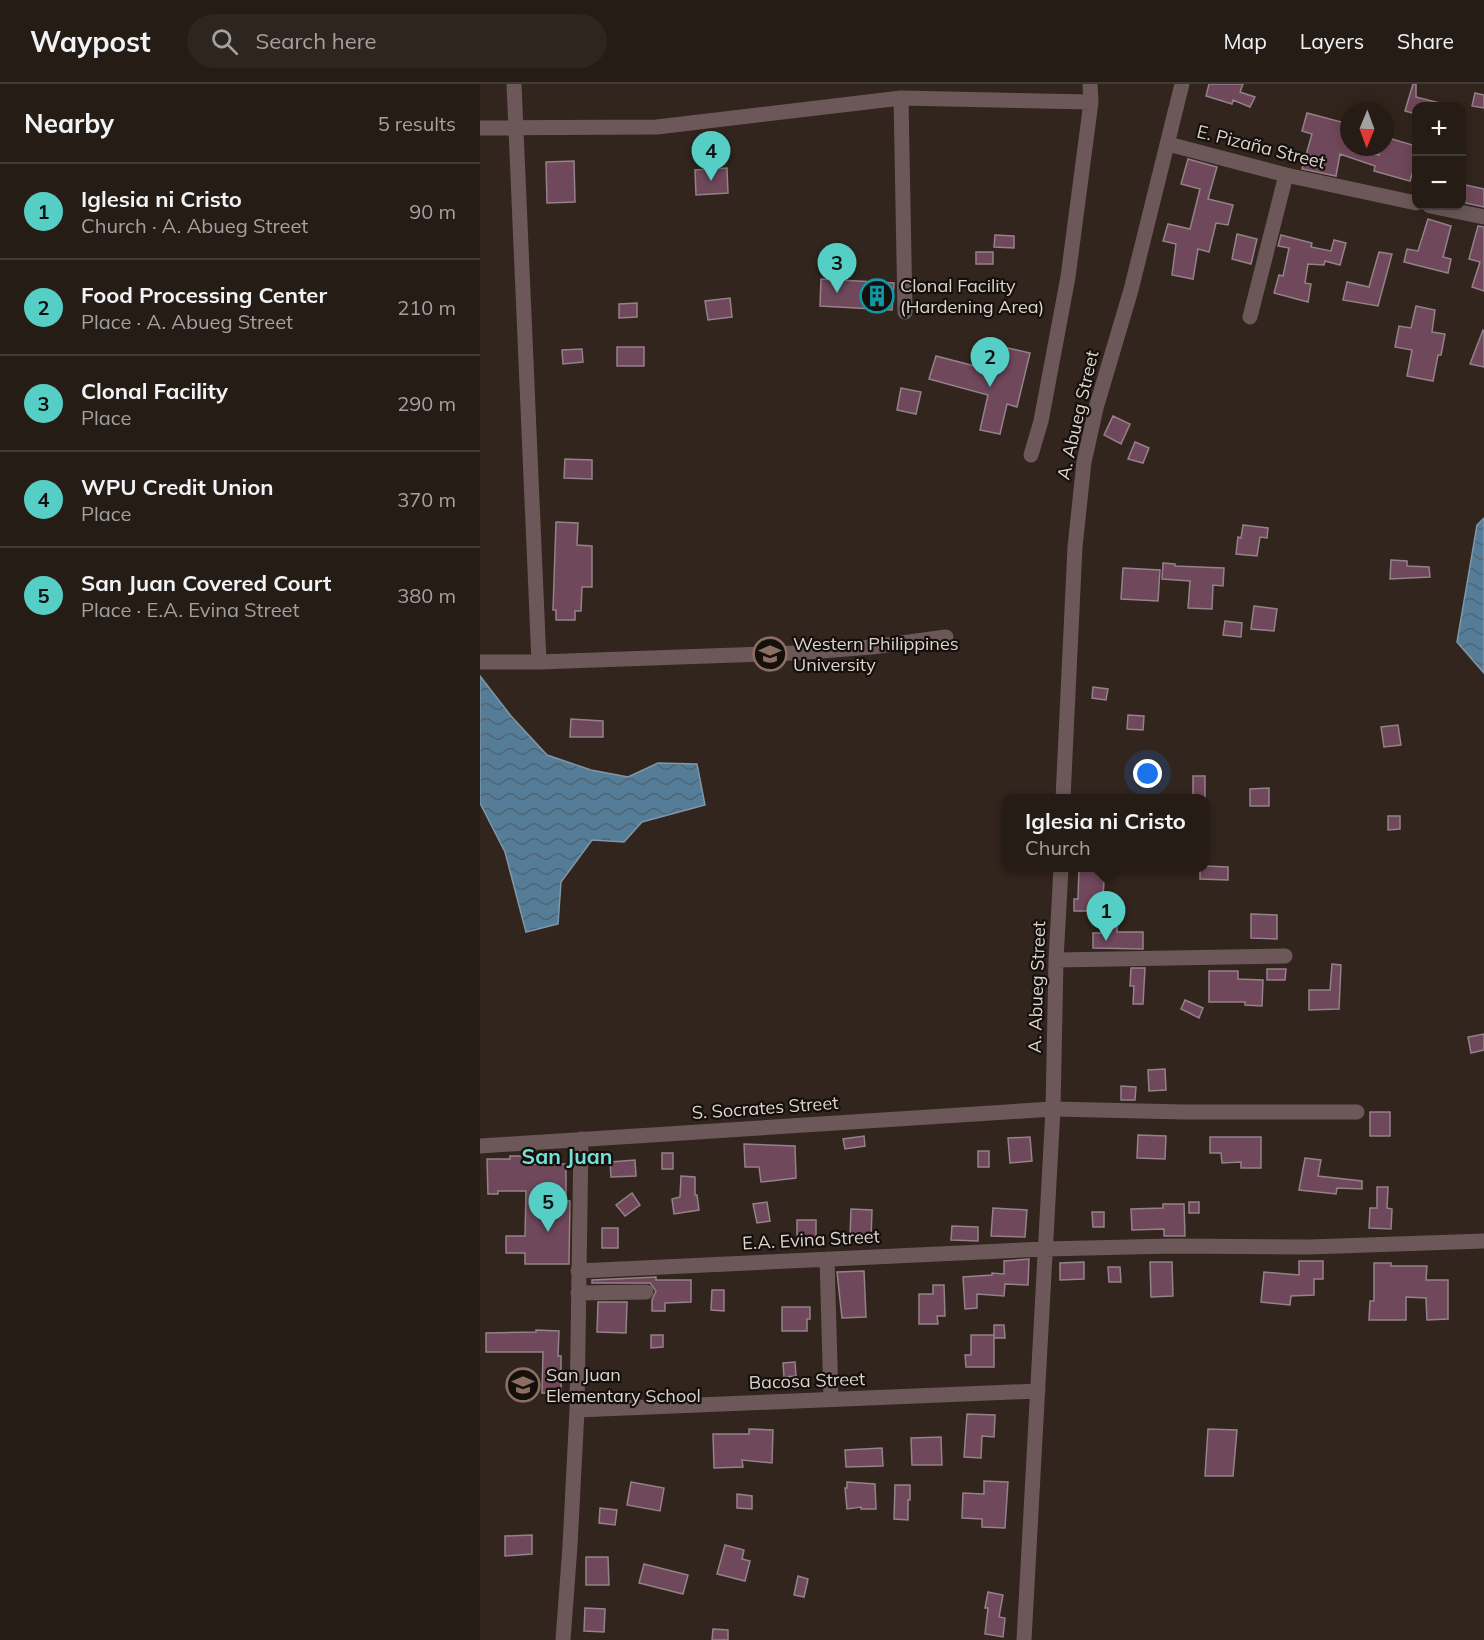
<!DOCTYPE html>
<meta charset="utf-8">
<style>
:root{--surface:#261c16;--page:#2e251f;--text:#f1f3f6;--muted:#a4a1a1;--line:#423a35;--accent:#55cec5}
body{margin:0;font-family:Mulish,sans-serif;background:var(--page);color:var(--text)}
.controls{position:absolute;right:18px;top:18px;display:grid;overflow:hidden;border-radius:12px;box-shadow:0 3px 15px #0003}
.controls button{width:54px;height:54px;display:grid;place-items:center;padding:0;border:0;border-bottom:2px solid var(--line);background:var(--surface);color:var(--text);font:30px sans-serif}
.compass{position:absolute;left:860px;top:18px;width:54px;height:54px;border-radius:50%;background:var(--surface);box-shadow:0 3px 15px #0003;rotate:181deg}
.you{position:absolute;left:668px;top:690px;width:21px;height:21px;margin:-15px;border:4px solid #fff;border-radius:50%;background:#1a73e8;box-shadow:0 0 0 9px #1a73e833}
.badge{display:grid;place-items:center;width:39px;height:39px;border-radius:50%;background:var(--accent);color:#111;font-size:20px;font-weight:700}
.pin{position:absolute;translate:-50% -50px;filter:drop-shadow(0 2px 3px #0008)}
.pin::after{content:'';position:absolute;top:32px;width:21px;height:18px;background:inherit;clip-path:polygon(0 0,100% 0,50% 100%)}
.popup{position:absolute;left:522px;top:710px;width:207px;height:78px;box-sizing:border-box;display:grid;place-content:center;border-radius:12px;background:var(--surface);filter:drop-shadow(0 2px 4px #0005);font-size:20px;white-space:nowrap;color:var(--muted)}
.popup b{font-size:22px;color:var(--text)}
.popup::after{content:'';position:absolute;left:50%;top:100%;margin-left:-12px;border:12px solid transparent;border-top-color:var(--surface)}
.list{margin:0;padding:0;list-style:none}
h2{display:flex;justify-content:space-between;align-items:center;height:78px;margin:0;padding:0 24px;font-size:26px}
h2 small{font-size:20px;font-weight:400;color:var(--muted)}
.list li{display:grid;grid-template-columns:39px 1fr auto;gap:18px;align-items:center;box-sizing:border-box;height:96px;padding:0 24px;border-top:2px solid var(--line)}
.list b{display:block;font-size:22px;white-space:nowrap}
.list p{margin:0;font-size:20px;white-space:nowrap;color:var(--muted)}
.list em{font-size:20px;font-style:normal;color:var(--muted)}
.icon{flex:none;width:33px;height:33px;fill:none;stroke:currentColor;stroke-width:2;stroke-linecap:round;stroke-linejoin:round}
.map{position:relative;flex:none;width:1004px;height:1556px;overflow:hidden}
header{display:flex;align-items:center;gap:36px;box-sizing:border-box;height:84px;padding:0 30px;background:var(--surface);border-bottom:2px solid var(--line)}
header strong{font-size:28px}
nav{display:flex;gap:33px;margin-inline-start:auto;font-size:21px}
.search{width:420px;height:54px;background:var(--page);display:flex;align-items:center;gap:15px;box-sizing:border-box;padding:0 21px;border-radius:33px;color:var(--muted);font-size:22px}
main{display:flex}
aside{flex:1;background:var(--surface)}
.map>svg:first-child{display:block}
.water{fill:url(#water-waves);stroke:#7f97a8;stroke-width:1.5}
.building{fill:#70485b;stroke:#948189;stroke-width:1.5}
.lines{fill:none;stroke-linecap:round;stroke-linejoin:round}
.minor{stroke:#6c5858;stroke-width:15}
.labels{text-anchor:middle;stroke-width:4.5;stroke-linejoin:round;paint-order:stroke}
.street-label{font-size:18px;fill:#ded5cf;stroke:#16100c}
.poi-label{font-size:18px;fill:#ded5cf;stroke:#16100c;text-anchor:start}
.quarter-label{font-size:21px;font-weight:bold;fill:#77e1d8;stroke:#16100c}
</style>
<header>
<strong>Waypost</strong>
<div class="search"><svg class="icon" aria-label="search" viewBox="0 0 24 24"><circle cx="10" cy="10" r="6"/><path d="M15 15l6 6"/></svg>Search here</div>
<nav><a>Map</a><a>Layers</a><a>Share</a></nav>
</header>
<main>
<aside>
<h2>Nearby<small>5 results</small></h2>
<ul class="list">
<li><span class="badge">1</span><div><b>Iglesia ni Cristo</b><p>Church · A. Abueg Street</p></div><em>90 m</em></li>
<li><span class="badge">2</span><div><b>Food Processing Center</b><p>Place · A. Abueg Street</p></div><em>210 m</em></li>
<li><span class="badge">3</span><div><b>Clonal Facility</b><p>Place</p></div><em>290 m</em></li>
<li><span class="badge">4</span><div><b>WPU Credit Union</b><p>Place</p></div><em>370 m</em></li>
<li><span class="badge">5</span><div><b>San Juan Covered Court</b><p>Place · E.A. Evina Street</p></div><em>380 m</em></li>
</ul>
</aside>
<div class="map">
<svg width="1004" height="1556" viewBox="0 0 1004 1556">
<defs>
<pattern id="water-waves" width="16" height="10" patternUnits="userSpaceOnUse" patternTransform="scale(1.5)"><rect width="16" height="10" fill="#567d97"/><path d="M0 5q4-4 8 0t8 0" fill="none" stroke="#4e6573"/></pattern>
</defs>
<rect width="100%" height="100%" fill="#32251d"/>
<path class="water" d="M1004 434V589L977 558 997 441Z
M0 592 31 632 67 671 111 686 148 693 178 679 217 680 225 721 162 738 144 758 112 756 81 798 78 840 46 848 25 768 0 719Z"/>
<path class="building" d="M729 0H763L760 8 775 13 770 23 753 16 752 20 726 12Z
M933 0H936V13L960 19 959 22H936V30L925 27Z
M995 9 1004 11V24L992 22Z
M827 29 869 40V63L899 71 901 63H905V53L936 62V76L930 97 894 87 895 82 860 70 856 92 822 85 832 50 822 47Z
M708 75 737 83 728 115 753 121 748 141 736 139 729 168 718 165 713 195 692 191 696 160 683 157 688 140 710 145 720 105 701 100Z
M94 77 95 118 67 119 66 78Z
M247 84 248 109 216 111 215 86Z
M981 100 1004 105V123L981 118Z
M948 135 971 142 963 173 971 175 968 189 924 178 927 165 938 167Z
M998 142 1004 143V207L992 203 1000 178 989 175Z
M757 150 777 155 771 180 752 175Z
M515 151 534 152V164L514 163Z
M801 151 832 159 831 163 851 167 854 156 866 159 860 181 845 177 844 181 828 180 825 199 831 200 828 218 794 209 799 191 803 192 809 164 798 162Z
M496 168H513V180H496Z
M899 168 912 170 898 222 863 216 867 198 889 203Z
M341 195 414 199 412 226 340 222Z
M250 214 252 233 228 236 225 217Z
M157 219V233L139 234V220Z
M936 222 955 226 952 248 965 250 961 271H958L953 297 927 292 932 266 915 263 919 242 931 244Z
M1003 246 1004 247V283L990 280Z
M519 262 550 269 537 323 527 320 520 350 500 346 508 311 449 295 456 272 514 287Z
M137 263H164V282H137Z
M102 265 103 278 83 280 82 266Z
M421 304 441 308 436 330 417 326Z
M633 332 650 340 641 360 624 351Z
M655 358 669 364 663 379 648 375Z
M85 375 112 376V395L84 394Z
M76 438 98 439 97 461 112 462V503H102L101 527H95V536H76V526H73Z
M763 441 788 444 787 454 780 453 777 472 756 470 758 453 761 454Z
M911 476 927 477V482L949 483 950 493 910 495Z
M683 479 695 480V482L744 484 743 502 733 501 732 525 708 524 710 497 682 495Z
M643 484 680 486 678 517 641 515Z
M774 522 797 525 794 547 771 545Z
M745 537 762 539 761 553 743 551Z
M613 603 628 605 626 616 612 614Z
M648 631 664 632 663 646 647 645Z
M91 635 123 637V653H90Z
M918 641 921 661 904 663 901 643Z
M713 692H725V714H713Z
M789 704V722H770V705Z
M908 732H920V745L908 746Z
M725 782 748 783V796L720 795V783Z
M599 783H625L622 827H594V815H598Z
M771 830 797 831V855L771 854Z
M622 831H637V848H663V865L613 864V849H621Z
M852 880 861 881 859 925 829 926V906H850Z
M651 884H665L663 920H653L654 902H650Z
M787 885H806L805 896H787Z
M729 887H758V895L783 896 782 922 765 921V918H729Z
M705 916 723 924 719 934 701 925Z
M1004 950V966L991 969 988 953Z
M685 985 686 1006 669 1007 668 986Z
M641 1002 656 1003 655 1016H641Z
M890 1028H910V1052H890Z
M658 1051 686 1052 685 1075 657 1074Z
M384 1052 385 1062 365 1065 363 1055Z
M550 1053 552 1077 530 1079 528 1054Z
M730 1053H781V1084H761V1078L742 1079 741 1069H730Z
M264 1060 315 1062 316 1094 281 1098 279 1083H265Z
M498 1067H509V1083H498Z
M182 1069H193V1085H182Z
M30 1072H46V1080H86V1117H90L89 1180H45V1169H26V1152H45L46 1107H18V1110H8L7 1075H30Z
M825 1074 841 1076 838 1092 882 1097V1105L857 1104 856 1110 819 1106Z
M155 1076 156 1092 131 1093 130 1078Z
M201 1092 215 1093V1111H217L219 1126 194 1130 192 1115 200 1113Z
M897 1103H908L907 1124 912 1125 911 1145 889 1144 890 1124H897Z
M152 1109 160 1121 145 1132 136 1121Z
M287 1118 290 1137 277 1139 273 1120Z
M709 1118H719V1129H709Z
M683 1120H704L705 1152H684V1145L652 1146 651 1125 683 1124Z
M513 1124 547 1126 545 1153 511 1152Z
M371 1125 392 1126 391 1154 370 1153Z
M612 1128H624V1143H613Z
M317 1136H336V1155H317Z
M472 1142 498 1143V1157L471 1156Z
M122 1144H138V1164H122Z
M549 1175 548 1201 525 1200 524 1212 497 1210V1224L485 1225 483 1193 512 1191V1189L524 1190V1177Z
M819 1177H843V1195H834V1211L811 1212 810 1221 781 1218 784 1188 819 1191Z
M604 1178V1195L580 1196V1179Z
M670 1178H692L693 1212 671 1213Z
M894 1179H911V1182H947L946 1196H968V1235L947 1236 946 1214 926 1213V1236H889L890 1217H894Z
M628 1183H640L641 1198H629Z
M384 1187 386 1233 362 1234 357 1188Z
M176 1193V1196H211V1218L185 1219V1227H172V1216L176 1207 170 1199H112V1196Z
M453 1201H464L465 1232H457L458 1240H439V1210H453Z
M232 1206H244V1227L231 1226Z
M118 1218H147L146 1249 117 1248Z
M302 1223H330V1235H327V1247H302Z
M514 1241H524L525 1254H514Z
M56 1246 79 1247 78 1272H81V1309H62L63 1268H6V1249L56 1248Z
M171 1251H183V1263L171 1264Z
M491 1251H514V1283H486L485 1271H491Z
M315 1278 316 1292 304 1293 303 1279Z
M487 1330 515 1331 514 1353 502 1352 501 1374 484 1373Z
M269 1345 293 1346 292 1379 262 1376 263 1383 234 1384 233 1350H269Z
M728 1345 757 1346 753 1392H725Z
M461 1353 462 1381H432L431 1354Z
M402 1364 403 1382 366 1383 365 1366Z
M504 1397 528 1398 525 1444 502 1443V1435L482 1434 483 1409 504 1410Z
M151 1398 184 1404 180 1427 147 1421Z
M367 1398 395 1400 396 1425H381V1423L367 1425 365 1404H367Z
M415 1401H430V1416H428V1436L414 1435Z
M257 1410 272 1412V1425L257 1424Z
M120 1424 137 1426 135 1441 119 1439Z
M52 1451V1470L25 1472V1452Z
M245 1461 264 1466 262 1475 270 1477 265 1497 237 1490Z
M106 1473H128L129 1501H106Z
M164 1480 208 1491 203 1510 159 1499Z
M318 1492 328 1495 324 1513 314 1511Z
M508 1508 523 1511 519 1533 525 1534 523 1553 505 1550 508 1524H505Z
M105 1524 125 1525 124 1548 104 1547Z
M233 1545 248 1546V1556H232Z"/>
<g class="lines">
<path class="minor" d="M421 14 425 228
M0 44 177 43 421 14 611 18 610 0
M688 60 806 91 936 119
M950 122 1004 133
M770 233 806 91
M551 371 561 337 588 193 611 18
M0 578H59L34 0
M59 578 315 569 392 563 466 553
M583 714 595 463 604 378 616 324 651 206 702 0
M576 876 805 872
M0 1062 573 1025 704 1028H877
M347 1175 351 1315
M98 1187 565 1165 692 1162 829 1163 1004 1157
M98 1209 166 1208
M97 1326 558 1307
M83 1556 90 1462 97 1326 101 1055
M544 1556 573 1025 576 876 581 784"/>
</g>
<defs>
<symbol id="building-ring" viewBox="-11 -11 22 22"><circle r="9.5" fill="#16100c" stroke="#0f9aa8" stroke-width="1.5"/><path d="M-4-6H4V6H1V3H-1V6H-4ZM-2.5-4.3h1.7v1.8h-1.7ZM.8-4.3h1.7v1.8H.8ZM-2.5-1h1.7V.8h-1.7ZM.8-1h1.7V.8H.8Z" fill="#0f9aa8"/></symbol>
<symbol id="university-ring" viewBox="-11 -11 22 22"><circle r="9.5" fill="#16100c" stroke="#8d6e63" stroke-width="1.5"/><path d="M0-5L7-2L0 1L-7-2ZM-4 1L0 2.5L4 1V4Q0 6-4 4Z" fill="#8d6e63"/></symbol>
<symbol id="school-ring" viewBox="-11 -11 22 22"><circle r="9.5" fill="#16100c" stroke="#8d6e63" stroke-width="1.5"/><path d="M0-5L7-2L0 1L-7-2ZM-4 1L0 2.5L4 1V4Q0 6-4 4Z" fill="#8d6e63"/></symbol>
</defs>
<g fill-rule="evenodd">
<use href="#building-ring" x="378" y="193" width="38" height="38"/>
<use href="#university-ring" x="271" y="551" width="38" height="38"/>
<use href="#school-ring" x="24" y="1282" width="38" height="38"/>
</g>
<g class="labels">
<g class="street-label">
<text transform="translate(781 63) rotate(14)" y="6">E. Pizaña Street</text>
<text transform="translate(598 331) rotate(-77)" y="6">A. Abueg Street</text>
<text transform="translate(557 903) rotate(-88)" y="6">A. Abueg Street</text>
<text transform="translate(285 1024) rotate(-4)" y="6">S. Socrates Street</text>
<text transform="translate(331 1156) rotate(-3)" y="6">E.A. Evina Street</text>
<text transform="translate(327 1297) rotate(-2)" y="6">Bacosa Street</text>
</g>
<g class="poi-label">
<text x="420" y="208">Clonal Facility<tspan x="420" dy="21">(Hardening Area)</tspan></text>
<text x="313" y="566">Western Philippines<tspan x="313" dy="21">University</tspan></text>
<text x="66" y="1297">San Juan<tspan x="66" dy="21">Elementary School</tspan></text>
</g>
<g class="quarter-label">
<text x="87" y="1080">San Juan</text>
</g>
</g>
</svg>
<div class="controls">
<button>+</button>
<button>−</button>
</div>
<svg class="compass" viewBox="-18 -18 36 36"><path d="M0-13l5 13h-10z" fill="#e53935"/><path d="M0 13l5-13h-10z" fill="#a4a1a1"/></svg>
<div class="you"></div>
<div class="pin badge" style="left:626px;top:857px">1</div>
<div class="popup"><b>Iglesia ni Cristo</b>Church</div>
<div class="pin badge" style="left:510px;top:303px">2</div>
<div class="pin badge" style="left:357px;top:209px">3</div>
<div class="pin badge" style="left:231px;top:97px">4</div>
<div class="pin badge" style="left:68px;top:1148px">5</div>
</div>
</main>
